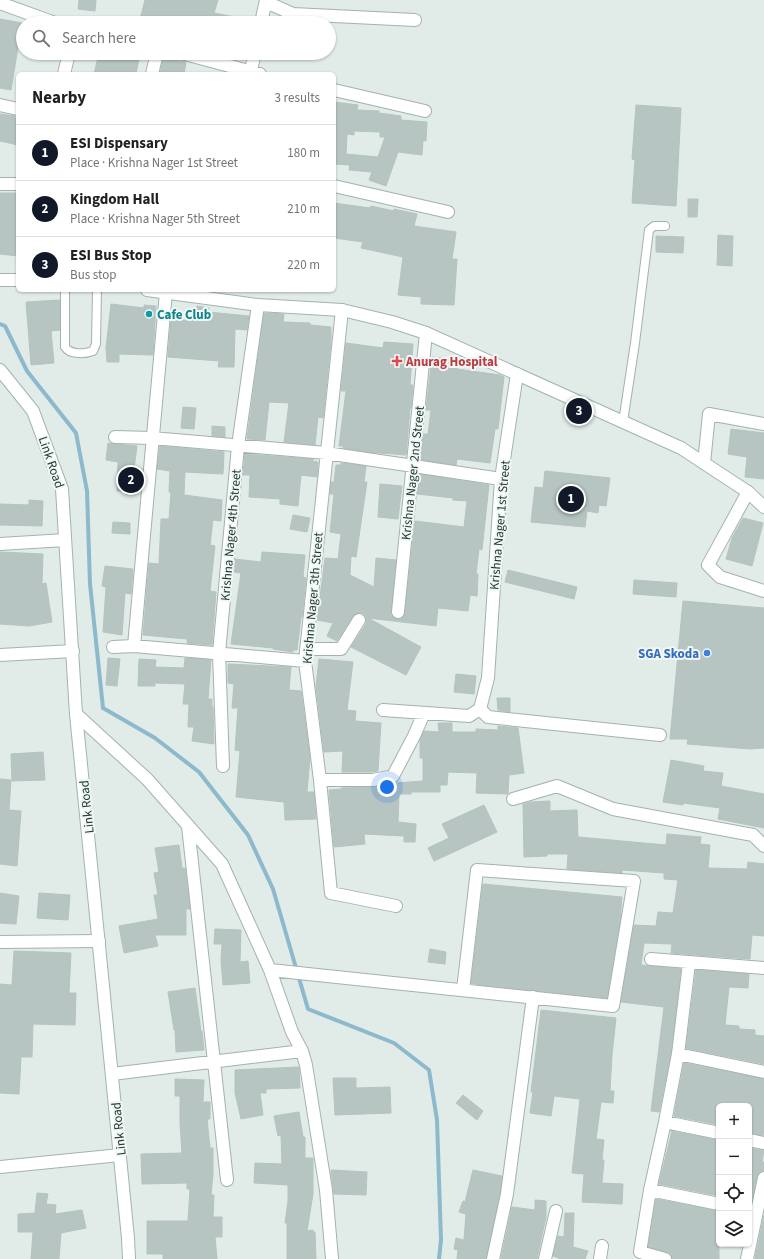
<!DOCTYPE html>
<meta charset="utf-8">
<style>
:root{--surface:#fff;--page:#f6f6f6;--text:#202124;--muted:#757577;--line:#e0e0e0;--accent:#111827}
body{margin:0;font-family:"Source Sans 3",sans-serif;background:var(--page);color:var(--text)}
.controls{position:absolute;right:12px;bottom:12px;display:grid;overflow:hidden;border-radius:6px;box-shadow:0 1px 3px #0004}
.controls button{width:36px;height:36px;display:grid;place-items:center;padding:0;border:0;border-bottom:1px solid var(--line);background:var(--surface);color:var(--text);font:20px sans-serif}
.you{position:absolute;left:387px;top:787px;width:14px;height:14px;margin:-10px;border:3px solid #fff;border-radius:50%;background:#1a73e8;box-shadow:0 0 0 6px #1a73e833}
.badge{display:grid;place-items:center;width:26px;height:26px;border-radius:50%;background:var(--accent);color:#fff;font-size:13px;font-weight:700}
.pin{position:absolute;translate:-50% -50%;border:2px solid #fff;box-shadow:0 1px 4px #0006}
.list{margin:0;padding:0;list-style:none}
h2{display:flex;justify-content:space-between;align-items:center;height:52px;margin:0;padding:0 16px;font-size:17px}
h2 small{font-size:13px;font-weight:400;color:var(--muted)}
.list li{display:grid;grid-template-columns:26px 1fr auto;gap:12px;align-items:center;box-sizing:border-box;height:56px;padding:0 16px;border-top:1px solid var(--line)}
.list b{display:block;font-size:15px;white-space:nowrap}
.list p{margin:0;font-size:13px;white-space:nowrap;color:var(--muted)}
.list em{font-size:13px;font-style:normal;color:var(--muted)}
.icon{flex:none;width:22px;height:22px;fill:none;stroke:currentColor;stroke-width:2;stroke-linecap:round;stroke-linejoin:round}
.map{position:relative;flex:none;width:764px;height:1259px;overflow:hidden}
.search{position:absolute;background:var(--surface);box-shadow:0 1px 3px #0004;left:16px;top:16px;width:320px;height:44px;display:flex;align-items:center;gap:10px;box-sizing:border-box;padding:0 14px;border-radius:22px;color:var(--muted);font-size:15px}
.panel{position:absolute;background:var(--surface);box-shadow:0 1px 3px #0004;left:16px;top:72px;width:320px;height:220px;border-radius:6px}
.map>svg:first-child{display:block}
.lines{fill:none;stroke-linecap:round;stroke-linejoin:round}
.stream{stroke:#8cb9cc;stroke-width:4}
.building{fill:#b6c5c1;stroke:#b4c4bf;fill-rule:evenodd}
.lane-casing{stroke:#a4b2af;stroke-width:10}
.street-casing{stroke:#a4b2af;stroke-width:14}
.secondary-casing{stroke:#a1b5b1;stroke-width:14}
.lane{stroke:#fff;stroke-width:8}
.street{stroke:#fff;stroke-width:12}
.secondary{stroke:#fff;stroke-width:12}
.culture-dot{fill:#0f9aa8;stroke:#f1f7f5;stroke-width:1.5}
.health-dot{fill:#e0444e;stroke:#f1f7f5;stroke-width:1.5}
.shop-dot{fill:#3f7fe0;stroke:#f1f7f5;stroke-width:1.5}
.labels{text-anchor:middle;stroke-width:4;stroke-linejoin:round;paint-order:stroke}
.culture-label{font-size:13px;font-weight:bold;fill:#0d838f;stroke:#f1f7f5;text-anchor:start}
.health-label{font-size:13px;font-weight:bold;fill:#be3a42;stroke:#f1f7f5;text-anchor:start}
.street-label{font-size:13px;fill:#233a37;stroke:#f1f7f5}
.shop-label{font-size:13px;font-weight:bold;fill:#366cbe;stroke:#f1f7f5;text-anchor:end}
</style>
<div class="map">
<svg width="764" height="1259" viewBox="0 0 764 1259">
<rect width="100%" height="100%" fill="#e1ebe8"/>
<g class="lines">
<path class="stream" d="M0 324 5 326 27 371 76 433 87 491 90 584 103 708 155 738 199 772 248 835 273 889 308 1009 394 1043 429 1070 437 1120 441 1240 439 1259"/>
</g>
<path class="building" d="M79 0H96L95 11 78 9Z
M145 0H218L214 13 240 18 239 23H139Z
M0 19 22 23 11 90 0 88Z
M99 53H135L140 54 136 74H94Z
M163 58 186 62 184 74H160Z
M334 102 358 105 357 110 379 111V113L401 116V120L427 122 426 141 423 140 422 155 398 152 386 186 369 180 372 172 349 170 350 165 334 164ZM354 131 380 132V137H385L378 157 346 154 347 134 354 135Z
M636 105 681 108 676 206 632 203 635 160 632 159Z
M0 114 15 116V118L18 119V145L0 141Z
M0 193H16V218H18V256L0 254Z
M688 199H698L697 217H688Z
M334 203 370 208 371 206 394 211V209L417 214 414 226 456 232 452 259H457L454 305 421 304V297L398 295 403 257 361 248 363 242 334 238Z
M718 235 733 236 732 266 717 265Z
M656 236 684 237 683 253 656 252Z
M60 300V330L51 331 54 363 31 365 26 302Z
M111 304 144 308V305L156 306 153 355 119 354V362H107L106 348Z
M197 306 209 308 208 312 249 316 247 330 235 329 234 367H218L219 361 168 357 171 319 195 321Z
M264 313 284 314 283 322 310 323V325L331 327V341L323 418 318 417 315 445 284 442 289 403 269 402 265 440 247 439Z
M384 342 413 344 410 385H413L411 408H410L406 455 367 452 343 448V446H339L346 391H341L346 343 383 348Z
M432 357 458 360 457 369 500 375 504 377 498 429H495L490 463 457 459 456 465 421 460 423 434H428L431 410H426Z
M183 407 196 408 194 429 181 428Z
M212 426 225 427V437L212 436Z
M731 429 764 433V479L745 477 747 457 728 454Z
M108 443 115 444 137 446 134 469H142L140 492 117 491 118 462 106 460Z
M160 446 224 452 223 474 185 472 184 495 222 500 221 521 213 520 210 545 215 546 210 591 216 592 212 645 187 643V639L143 635 149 563 159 564 161 519H169L171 492H169L170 471 157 469Z
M245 454 313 459V461L318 462 317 477 301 475 298 506 280 504V499L249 497 250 475H243Z
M341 463 366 466 364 482H367L356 557 351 556 350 575 374 587 376 558 396 560 391 611V615L397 619H401L405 613 415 521 464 527 467 501 453 500V498L417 494 419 474 489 485 482 550 479 549 476 574H478L477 596 470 595 468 611 438 608 436 626 368 618 421 647 406 675 351 647 366 624V617L363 613H359L353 616 337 641 327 636 333 623 317 620 325 558 338 559 341 534 330 532 334 494H330L331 482H334L336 465H341Z
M545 471 610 478 606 506 599 505 598 513 587 511 585 527 531 522 535 487 543 488Z
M380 484 402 486 398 519 378 517Z
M29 500 43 501 42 526 0 525V504L29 505Z
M293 515 310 518 307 532 290 529Z
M743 518 763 523 752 566 726 559 732 538Z
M113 522 130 523V534L112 533Z
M0 552 43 554 42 584 46 583 52 622 29 626 0 624Z
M262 552 305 555 303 577 306 578 302 617H301L297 650H293V652L273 649V648L231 644 241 573 234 572 235 559 261 562Z
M105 566 133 569 131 594 125 593 122 635 103 632 106 587 102 586Z
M508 570 577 587 574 599 505 582Z
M634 580 677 583 676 597 633 594Z
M683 601 764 608V748L750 749 687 744 688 739H670Z
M108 658 120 659 117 686 106 685Z
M185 658 211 660 208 699H212V707H213L214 744 192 741 194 727H188L189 704H183L185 684 155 683V686H138L139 659 156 660 155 667 184 668Z
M319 659 353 662 347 710 356 711 355 721 381 723 378 771 372 772H342L343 751 324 752 316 686Z
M228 664 291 667 289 690 301 691 310 758 307 792H314L316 819 285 820 284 802 236 797 240 751 235 750 238 708H232L234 684 228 683Z
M456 674 476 676 474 694 454 692Z
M497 698H510V712L498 710Z
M438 723H452V732H476V729L498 730V726L518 728 524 773 509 775 508 794 476 793 477 773 448 772 447 785H440V792H411V794H399L398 822 416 824 415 842H404V836L364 834 365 844 334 847 329 790 341 789V788L374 787 396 783 423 781V758H420V740L424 731 439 732Z
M43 752 45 780 12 781 11 754Z
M671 760 704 766 703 771 723 773 721 786 764 794V828L718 819 720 808 683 803V805L663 802Z
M0 779 11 780 9 810 21 811 17 866 0 864Z
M550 801V811L577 810 578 837 666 845 667 834 701 837 700 844 710 845 708 868 747 869 748 862 764 864V936L752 935 750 959 671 953 672 944 644 943 641 965 681 969 671 1053 659 1112 651 1111 664 1007 621 1002 634 925 656 926 658 912 673 913 678 880 664 879V873L622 870V873L567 869 568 854H547V856L524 857 523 804 531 802Z
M484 805 497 832 434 861 428 848 449 838 442 824Z
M179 845 182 868H185L190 909H186V935H155L158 946 124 953 119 926 158 919 154 895H158L154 873 159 872 155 848Z
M483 884 622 897 620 921 607 998 471 984Z
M0 893 19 896 16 924 0 923Z
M39 893 70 895 68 920 37 918Z
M215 929 241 930 240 962 248 961 250 983 223 985 221 960 222 944H214Z
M430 949 446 952 445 964 428 962Z
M14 951 71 953 69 993H76L75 1025 33 1024 32 1057H21L19 1094 0 1093V984L12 985Z
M696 970 749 974 748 988 729 987 725 1025 739 1026V1029L755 1030V1035L764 1036V1064L686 1048Z
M195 988 201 1031H202L204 1050 176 1052 175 1030H174L168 992Z
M541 1010 616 1018 612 1055 610 1091H614L613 1103 601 1102 596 1139 604 1140 602 1160H604L602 1183 623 1184 622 1204 582 1202 584 1174 572 1173 580 1099 554 1096 551 1116 530 1113 533 1092H531Z
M684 1063 764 1079V1135L749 1133V1106H719V1125L674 1116Z
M299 1067 300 1088 266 1089V1093H260L263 1115 241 1119 235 1093V1070Z
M333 1078H356V1088L390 1087 391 1113 335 1115Z
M175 1079 204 1080 203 1102H210V1119H207L210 1148H213V1174L211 1195H214L213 1217H222V1237H215L217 1259H163V1254H147V1221H188L190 1189H187V1183L142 1184 141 1154 182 1153 180 1124V1096H175Z
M463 1095 483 1111 477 1120 456 1103Z
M299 1112 303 1137H305V1158H313V1194L307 1231 313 1230V1232H315L316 1259H287V1223H285L288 1201V1185L254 1183 255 1163 282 1164 281 1135 278 1136 274 1116Z
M672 1131 719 1140V1196L659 1184Z
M749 1148 764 1150 762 1162H764V1171L759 1173 757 1176 749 1213Z
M331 1170 367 1172 366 1195 334 1194Z
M473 1170 502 1176 500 1193 486 1259H457L458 1250 454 1249 456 1238 464 1240 466 1214 459 1212 463 1201 465 1202Z
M37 1193 48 1194 46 1204 56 1205 55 1214 82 1210 86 1228 61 1233 59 1259H31L33 1232H18V1214L35 1213Z
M656 1199 719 1211V1259H672L671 1254 667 1252 648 1247Z
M535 1200 546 1201V1217L537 1259H501L512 1207 535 1210Z
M565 1213H574L573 1247 588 1251 585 1259H561L553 1256 558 1236 564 1237Z
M764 1215V1259H755Z"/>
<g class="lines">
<defs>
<path id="lane" d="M65 290V347C70 355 85 354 93 351L96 344 97 290
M623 422 635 343 649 230 654 226H665"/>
<path id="street" d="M266 2 293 14 415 20
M0 3 55 23
M261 23 266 0
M181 53 260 74
M64 74 69 53
M152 74 157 53
M250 74 255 53
M334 90 425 111
M0 105 18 109
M0 184H18
M334 186 448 212
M342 310 305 661 320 780 331 893 396 906
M115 437 152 438 326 453 501 479
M704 463 709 414 764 424
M748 492 708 565 720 577 764 591
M0 544 65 540
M398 612 426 333
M134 646 166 292
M113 647 134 646 305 661
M306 649H341L359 620
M0 655 73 651
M480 709 488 678 501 479 517 374
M383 710 469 716 480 709 488 717 660 735
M76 714 147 779 222 864 270 970 292 1032 302 1051 306 1065 326 1190 332 1259
M223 766 219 653 238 446 258 305
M320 780H373L393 776 414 736 424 713
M513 799 557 786 613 809 753 835 764 846
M188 826 227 1180
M0 942 99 941
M651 959 764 968
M270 970 613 1006 634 881 477 870 463 990
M678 1054 689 963
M112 1074 302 1051
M665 1122 719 1133
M749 1140 764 1143
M0 1167 120 1155
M650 1190 719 1204
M493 1259 507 1194 533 997
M545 1259 556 1211
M600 1259 602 1246
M665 1259 640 1252 650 1190 665 1122 678 1054 764 1072
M747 1259 764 1178"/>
<path id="secondary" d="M0 280H18
M147 290 258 305 342 310 392 322 426 333 681 448 748 492 764 507
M0 370 33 411 62 489 76 714 128 1238 129 1259"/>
</defs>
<use href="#lane" class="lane-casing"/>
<use href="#street" class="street-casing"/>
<use href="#secondary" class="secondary-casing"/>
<use href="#lane" class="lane"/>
<use href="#street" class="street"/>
<use href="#secondary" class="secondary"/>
</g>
<circle class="culture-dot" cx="149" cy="314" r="4"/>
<path class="health-dot" d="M395 355h4v4h4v4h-4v4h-4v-4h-4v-4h4z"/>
<circle class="shop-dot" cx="707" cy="653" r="4"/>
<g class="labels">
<g class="culture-label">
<text x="157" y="319">Cafe Club</text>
</g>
<g class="health-label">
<text x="406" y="366">Anurag Hospital</text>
</g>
<g class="street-label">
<text transform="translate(52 462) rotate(71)" y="5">Link Road</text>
<text transform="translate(412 473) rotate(-84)" y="5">Krishna Nager 2nd Street</text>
<text transform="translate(499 525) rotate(-85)" y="5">Krishna Nager 1st Street</text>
<text transform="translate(230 535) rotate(-85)" y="5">Krishna Nager 4th Street</text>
<text transform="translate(312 598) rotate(-85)" y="5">Krishna Nager 3th Street</text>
<text transform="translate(86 807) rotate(-96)" y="5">Link Road</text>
<text transform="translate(118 1129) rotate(-96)" y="5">Link Road</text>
</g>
<g class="shop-label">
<text x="699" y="658">SGA Skoda</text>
</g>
</g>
</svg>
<div class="controls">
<button>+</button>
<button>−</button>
<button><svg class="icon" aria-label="locate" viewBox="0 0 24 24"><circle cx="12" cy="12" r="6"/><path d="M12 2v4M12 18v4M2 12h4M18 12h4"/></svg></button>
<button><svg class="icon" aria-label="layers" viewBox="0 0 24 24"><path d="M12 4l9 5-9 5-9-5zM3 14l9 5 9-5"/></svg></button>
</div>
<div class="you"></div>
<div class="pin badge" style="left:571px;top:499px">1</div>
<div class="pin badge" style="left:131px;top:480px">2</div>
<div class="pin badge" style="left:579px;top:411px">3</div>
<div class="search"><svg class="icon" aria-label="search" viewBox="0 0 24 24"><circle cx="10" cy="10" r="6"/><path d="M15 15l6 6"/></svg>Search here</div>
<section class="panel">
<h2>Nearby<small>3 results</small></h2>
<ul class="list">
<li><span class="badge">1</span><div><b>ESI Dispensary</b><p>Place · Krishna Nager 1st Street</p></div><em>180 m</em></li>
<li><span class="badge">2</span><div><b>Kingdom Hall</b><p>Place · Krishna Nager 5th Street</p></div><em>210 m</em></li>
<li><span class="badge">3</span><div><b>ESI Bus Stop</b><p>Bus stop</p></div><em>220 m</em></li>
</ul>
</section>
</div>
